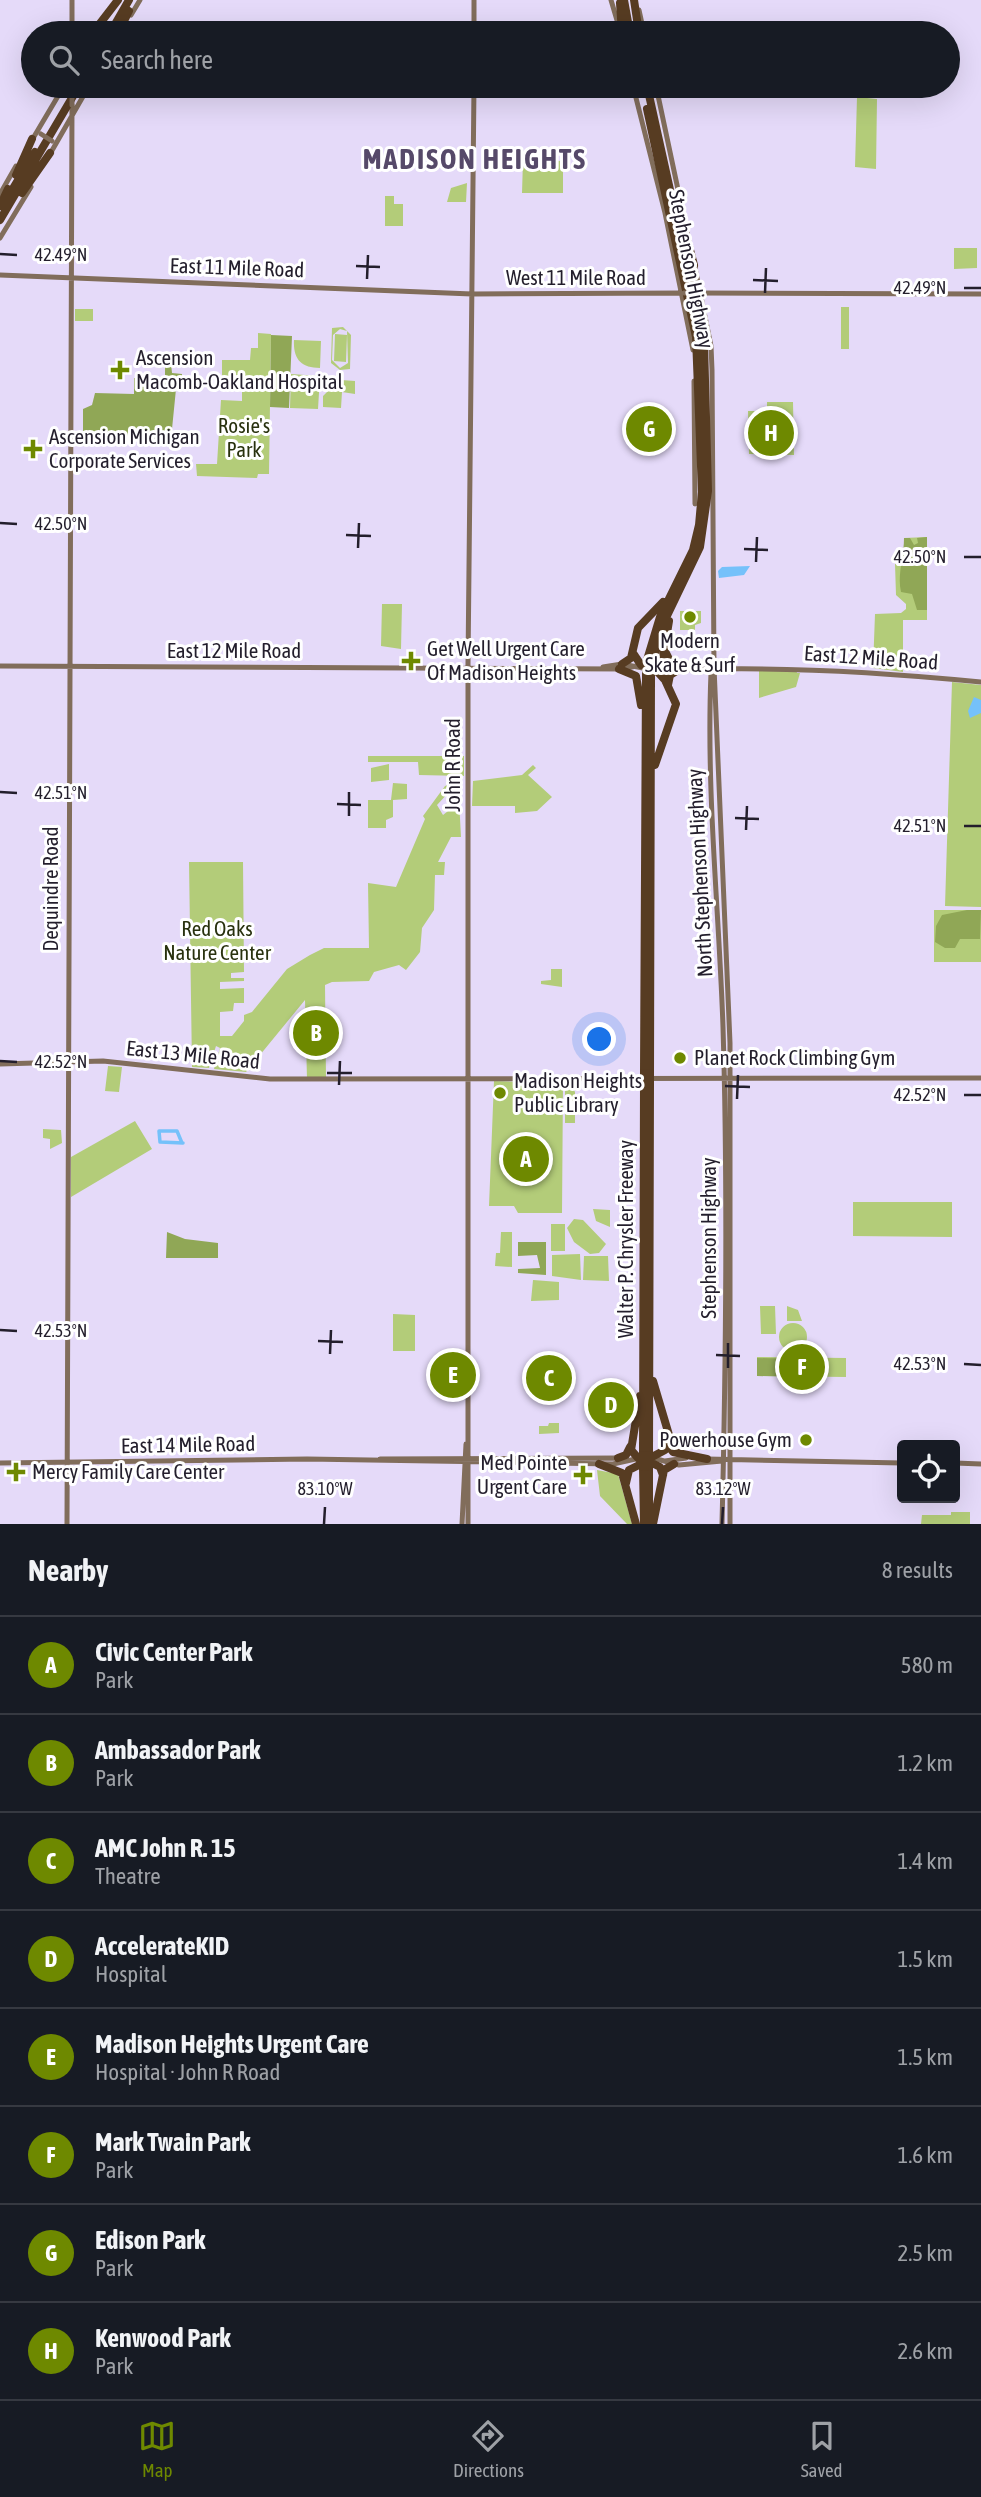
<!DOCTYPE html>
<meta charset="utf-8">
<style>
:root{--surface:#171b24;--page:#20242c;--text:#f1f3f6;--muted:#9ea1a6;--line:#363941;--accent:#6e8900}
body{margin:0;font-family:"Asap Condensed",sans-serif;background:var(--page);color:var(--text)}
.controls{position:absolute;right:21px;bottom:21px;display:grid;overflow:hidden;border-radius:7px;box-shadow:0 7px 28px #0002}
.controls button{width:63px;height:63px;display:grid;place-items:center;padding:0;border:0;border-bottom:2px solid var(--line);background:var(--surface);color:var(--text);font:35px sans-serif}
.you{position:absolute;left:600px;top:1040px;width:24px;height:24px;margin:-18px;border:5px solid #fff;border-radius:50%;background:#1a73e8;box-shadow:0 0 0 10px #1a73e833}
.badge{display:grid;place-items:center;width:46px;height:46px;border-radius:50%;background:var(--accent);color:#fff;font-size:23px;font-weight:700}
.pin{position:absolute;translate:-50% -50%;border:4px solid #fff;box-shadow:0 2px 7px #0006}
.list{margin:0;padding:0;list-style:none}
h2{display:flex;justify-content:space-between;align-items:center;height:91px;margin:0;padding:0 28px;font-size:30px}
h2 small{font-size:23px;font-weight:400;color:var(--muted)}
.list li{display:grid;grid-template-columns:46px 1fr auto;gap:21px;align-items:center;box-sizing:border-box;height:98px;padding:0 28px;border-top:2px solid var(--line)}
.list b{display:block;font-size:26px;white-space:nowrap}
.list p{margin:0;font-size:23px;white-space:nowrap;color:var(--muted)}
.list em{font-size:23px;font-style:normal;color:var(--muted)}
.icon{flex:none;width:38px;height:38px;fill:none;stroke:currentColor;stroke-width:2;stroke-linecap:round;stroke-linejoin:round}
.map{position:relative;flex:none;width:981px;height:1524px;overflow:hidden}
.search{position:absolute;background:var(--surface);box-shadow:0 7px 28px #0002;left:21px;right:21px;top:21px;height:77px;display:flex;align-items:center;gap:18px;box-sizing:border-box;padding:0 24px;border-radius:38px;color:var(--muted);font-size:26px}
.sheet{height:875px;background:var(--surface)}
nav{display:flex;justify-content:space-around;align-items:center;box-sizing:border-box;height:98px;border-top:2px solid var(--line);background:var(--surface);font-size:19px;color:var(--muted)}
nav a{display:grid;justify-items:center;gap:4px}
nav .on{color:var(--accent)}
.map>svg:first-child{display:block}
.green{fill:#b3cc79;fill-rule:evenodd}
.forest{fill:#90a756}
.water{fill:#75c1fa}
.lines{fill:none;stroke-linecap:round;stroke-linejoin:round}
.canal{stroke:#75c1fa;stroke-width:3.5}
.secondary{stroke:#816d5b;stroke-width:5}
.highway{stroke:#573c22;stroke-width:8}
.secondary-bridge{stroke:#816d5b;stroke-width:5}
.highway-bridge{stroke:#573c22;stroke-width:8}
.ticks{fill:none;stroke:#231e2c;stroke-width:2.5}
.poi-dot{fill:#6e8900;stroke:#fff;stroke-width:2.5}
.labels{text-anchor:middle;stroke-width:6;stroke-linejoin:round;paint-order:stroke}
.street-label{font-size:21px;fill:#231e2c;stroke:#fff}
.poi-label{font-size:21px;fill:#231e2c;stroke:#fff;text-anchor:start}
.park-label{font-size:21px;fill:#28310e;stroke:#fff}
.district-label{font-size:28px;font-weight:bold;letter-spacing:2px;fill:#564969;stroke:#fff}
.ticks-label{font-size:18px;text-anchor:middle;fill:#231e2c;stroke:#fff;stroke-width:6;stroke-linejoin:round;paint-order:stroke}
</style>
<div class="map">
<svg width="981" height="1524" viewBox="0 0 981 1524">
<rect width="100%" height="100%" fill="#e5daf9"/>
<path class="green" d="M857 97 877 99 876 169 855 167Z
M523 160 563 161V193H522Z
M467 183 466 202H447L451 188Z
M385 196H394V204H403V226H385Z
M954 248H977V268L954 269Z
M841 307H849V349H841Z
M75 309H93V321H75Z
M343 327 351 335 350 369 340 370 331 363 332 328ZM340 329 347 331 348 363 340 368 332 360 333 335Z
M258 333 271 334 269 474H258L257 478 197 476 196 464H217L221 400 242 401V383H222V360H250L251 348H258Z
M335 334 347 335 346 362 334 361Z
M294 340 321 341 320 368C301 368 293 359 294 340Z
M291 374 320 376 318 409 290 408Z
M341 380 355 381V394L342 392 341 408 323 407V396L328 391H342Z
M767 402H793L794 455 749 454 748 411H767Z
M647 405H660L661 450 638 451V408H647Z
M927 537V620H903V672L873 668 875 614 901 613 906 609V604L896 595 895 564H904V538Z
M382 604H402L401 649 381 646Z
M680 611H701V623L695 625V630H680Z
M759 668H796L797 673H800L796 687 759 698Z
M952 682 981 685V907L945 906Z
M368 756H464V776L419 775 418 762H368Z
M389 764V780L371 782V768Z
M533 765 536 768 528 775 552 797 537 811 515 813V806H472L473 781 522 775Z
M458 781 461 837H451L438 862H445L444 875H435L434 910 422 928 420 952 406 970 399 965 374 972 369 981 332 982 325 985 326 1079H307L305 1000 246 1072 214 1069 220 1048 216 1046 209 1068 192 1067 189 862H243L244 972 231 973V978H244V981L220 982V989L244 988V1003H234L233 1011 220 1012V1036H232L244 1021V1015L252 1012 287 969 310 955 324 948H369L368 883 396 887 425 819 423 816 445 786ZM449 792H457V804L443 815 437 805Z
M393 783 407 784V799L393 800V817L386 820V828H368V800H391Z
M934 910H981V962H934Z
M551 969H562V987L541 984V981L551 980Z
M108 1066 122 1067 119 1092 105 1091Z
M494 1081 563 1083 562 1213H518L514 1206H489Z
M565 1083H570L575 1092V1123H565Z
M135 1121 152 1149 71 1197V1157Z
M43 1129 61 1130 62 1143 50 1149V1139L43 1138Z
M853 1202H952V1237L853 1236Z
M593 1209 610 1210V1227L596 1221Z
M574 1219 583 1220 606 1244 599 1253 590 1254 574 1242 567 1228Z
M551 1224H565V1251H551Z
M501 1232H512V1267L495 1266 496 1253H500Z
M580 1254 581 1280 552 1276V1255Z
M584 1256H608L609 1281 583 1280Z
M533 1280 559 1282V1300L531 1301Z
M760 1306H775L776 1334H761Z
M787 1306 798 1310 802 1321H787Z
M393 1314 415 1315V1351H393Z
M779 1337a14 14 0 1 1 28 0a14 14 0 1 1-28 0Z
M757 1357 846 1358V1377L757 1376Z
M549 1423H559V1433L539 1434V1426H548Z
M597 1470 618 1474 632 1524H627L600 1496Z
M951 1512H970V1524H921L922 1515H951Z"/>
<path class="forest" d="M271 335 292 336 289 408 270 407Z
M165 363H171L172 373 182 374V389H176L171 439 88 436 83 431V409L92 405 95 393 134 394V378L165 379Z
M927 537V610H917L912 594 901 592C897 575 904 557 904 538H910L914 545 918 543 917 538Z
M967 910H981L980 939H960L955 948H945L935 942 936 926 942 915Z
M167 1232 185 1239 218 1243V1258H166Z
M518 1242H546V1275L518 1273V1269L540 1268 537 1255 518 1256Z
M757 1358 804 1359 812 1377 757 1376Z"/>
<path class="water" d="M750 566 744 575 719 578 718 571 722 567Z
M974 697 981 700V713L970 718 968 711Z"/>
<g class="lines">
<path class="canal" d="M182 1143 177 1131H159L160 1142 183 1143"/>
<path class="secondary" d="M611 0 619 27
M639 10 644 33
M131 15 140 0
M72 33V0
M474 33V0
M633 86 665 213 693 350
M656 86 690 246
M32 140 64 86
M50 154 89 86
M0 194 16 166
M0 238 31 187
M694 263 711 346 712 370 714 667 730 1043V1524
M0 275 472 294 684 293
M697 293 981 294
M694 381 695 504
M0 666 623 669 640 665
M653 666C663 666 671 670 680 670 780 666 880 672 981 682
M603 667 622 664 648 669
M711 673C706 791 719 909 723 1027 728 1192 726 1359 722 1524
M0 1064 103 1061 270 1079 981 1078
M653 1458 679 1465 722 1461
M380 1459 618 1458
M707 1459 902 1463
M665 1461 686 1458
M0 1463 307 1459 613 1464 640 1458
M955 1463 981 1464
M67 1524 72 105
M462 1524 466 1444
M468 1524V664L474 86"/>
<path class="highway" d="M624 0 630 33
M634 0 639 33
M620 3 622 33
M98 26 118 0
M110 33 129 0
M118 33 129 11
M647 86 704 343 708 491 700 547 664 622 653 661
M647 109 696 337 702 492 699 525 693 550 660 617 647 660
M16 175 32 139
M22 193 50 153
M9 195 35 152
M0 206 8 189
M0 220 79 86
M689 246 694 265
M633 653 641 665
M666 653 670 661 680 666
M622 664 631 658 638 628 663 602
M652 666 663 657 669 621
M619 669 636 676 641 705
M655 669 665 680 676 704 655 765
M668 685 670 675 678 670
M644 1073 646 675
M650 1073 651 676
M668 1445 673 1452 707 1459
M643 1455 644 1084
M649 1455 650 1084
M618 1458 626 1455 630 1447
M638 1458 631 1450 640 1396
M650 1458 665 1450 669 1435 653 1381
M599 1464 622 1473 636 1524
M654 1464 660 1467 663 1475
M643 1467 644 1524
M626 1483 629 1470 641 1464
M649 1523V1467
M653 1524 664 1470 674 1464"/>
<path class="secondary-bridge" d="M72 105V86
M41 134 52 141
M684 293H697"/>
<path class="highway-bridge" d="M646 675 647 660
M651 676 653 661
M650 1073V1084
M644 1084V1073
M643 1467V1455
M649 1467V1455"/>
</g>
<path class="ticks" d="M0 254 17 255M356 266 380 267M367 279 368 255M753 280 778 281M964 288H981M765 293 766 268M0 523 17 524M346 535 371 536M358 548 359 523M744 549 768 550M964 557H981M756 562 757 537M0 792 17 793M337 804 361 805M349 816V792M735 818 759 819M964 826H981M746 830 747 806M0 1061 17 1062M327 1073H352M339 1085 340 1061M725 1086 750 1087M964 1095H981M737 1099 738 1075M0 1330 17 1331M318 1341 343 1342M330 1354 331 1330M716 1355 740 1356M964 1364 981 1365M728 1368V1343M324 1524 325 1507M722 1524 723 1507"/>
<g class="poi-dot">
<path d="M116.5 359.5h7v7h7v7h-7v7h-7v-7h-7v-7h7z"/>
<path d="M29.5 438.5h7v7h7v7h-7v7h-7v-7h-7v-7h7z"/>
<circle cx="690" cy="617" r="7"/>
<path d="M407.5 650.5h7v7h7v7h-7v7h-7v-7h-7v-7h7z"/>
<circle cx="680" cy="1058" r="7"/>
<circle cx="500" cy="1093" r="7"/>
<circle cx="806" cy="1440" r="7"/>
<path d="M12.5 1461.5h7v7h7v7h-7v7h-7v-7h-7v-7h7z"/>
<path d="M579.5 1464.5h7v7h7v7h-7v7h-7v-7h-7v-7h7z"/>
</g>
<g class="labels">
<g class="street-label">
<text transform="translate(237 268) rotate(2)" y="7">East 11 Mile Road</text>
<text transform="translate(691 269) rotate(79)" y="7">Stephenson Highway</text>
<text x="576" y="285">West 11 Mile Road</text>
<text x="234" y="658">East 12 Mile Road</text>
<text transform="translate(871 658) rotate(4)" y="7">East 12 Mile Road</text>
<text transform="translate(453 765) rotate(-90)" y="7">John R Road</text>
<text transform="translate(700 873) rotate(-93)" y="7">North Stephenson Highway</text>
<text transform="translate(51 889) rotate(-90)" y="7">Dequindre Road</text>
<text transform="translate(193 1055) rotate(6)" y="7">East 13 Mile Road</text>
<text transform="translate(709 1238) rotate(-90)" y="7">Stephenson Highway</text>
<text transform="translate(626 1239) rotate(-90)" y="7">Walter P. Chrysler Freeway</text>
<text transform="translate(188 1445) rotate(-1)" y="7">East 14 Mile Road</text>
</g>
<g class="poi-label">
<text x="136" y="365">Ascension<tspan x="136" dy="24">Macomb-Oakland Hospital</tspan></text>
<text x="49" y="444">Ascension Michigan<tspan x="49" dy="24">Corporate Services</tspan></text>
<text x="690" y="648" text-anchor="middle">Modern<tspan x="690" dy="24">Skate &amp; Surf</tspan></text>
<text x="427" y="656">Get Well Urgent Care<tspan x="427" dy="24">Of Madison Heights</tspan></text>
<text x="694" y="1065">Planet Rock Climbing Gym</text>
<text x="514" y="1088">Madison Heights<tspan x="514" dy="24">Public Library</tspan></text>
<text x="792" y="1447" text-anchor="end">Powerhouse Gym</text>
<text x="567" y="1470" text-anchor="end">Med Pointe<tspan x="567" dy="24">Urgent Care</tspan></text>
<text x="32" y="1479">Mercy Family Care Center</text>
</g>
<g class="park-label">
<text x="244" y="433">Rosie's<tspan x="244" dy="24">Park</tspan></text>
<text x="217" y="936">Red Oaks<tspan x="217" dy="24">Nature Center</tspan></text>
</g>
<g class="district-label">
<text x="475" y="169">MADISON HEIGHTS</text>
</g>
</g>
<g class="ticks-label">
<text x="61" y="261">42.49°N</text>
<text x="920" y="294">42.49°N</text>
<text x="61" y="530">42.50°N</text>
<text x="920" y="563">42.50°N</text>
<text x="61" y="799">42.51°N</text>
<text x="920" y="832">42.51°N</text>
<text x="61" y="1068">42.52°N</text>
<text x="920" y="1101">42.52°N</text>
<text x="61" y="1337">42.53°N</text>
<text x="920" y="1370">42.53°N</text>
<text x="325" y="1495">83.10°W</text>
<text x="723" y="1495">83.12°W</text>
</g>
</svg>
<div class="controls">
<button><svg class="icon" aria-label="locate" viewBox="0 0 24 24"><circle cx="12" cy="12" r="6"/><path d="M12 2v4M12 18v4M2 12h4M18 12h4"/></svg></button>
</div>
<div class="you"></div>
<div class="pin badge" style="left:526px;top:1159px">A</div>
<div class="pin badge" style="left:316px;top:1033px">B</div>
<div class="pin badge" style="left:549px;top:1378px">C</div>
<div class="pin badge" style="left:611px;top:1405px">D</div>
<div class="pin badge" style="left:453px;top:1375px">E</div>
<div class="pin badge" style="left:802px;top:1367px">F</div>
<div class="pin badge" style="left:649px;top:429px">G</div>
<div class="pin badge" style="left:771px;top:433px">H</div>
<div class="search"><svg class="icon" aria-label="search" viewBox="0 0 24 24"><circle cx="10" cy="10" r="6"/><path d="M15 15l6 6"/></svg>Search here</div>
</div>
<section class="sheet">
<h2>Nearby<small>8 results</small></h2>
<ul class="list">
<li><span class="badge">A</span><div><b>Civic Center Park</b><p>Park</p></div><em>580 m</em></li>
<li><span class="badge">B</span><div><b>Ambassador Park</b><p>Park</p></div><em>1.2 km</em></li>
<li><span class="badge">C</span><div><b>AMC John R. 15</b><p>Theatre</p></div><em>1.4 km</em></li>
<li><span class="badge">D</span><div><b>AccelerateKID</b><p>Hospital</p></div><em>1.5 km</em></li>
<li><span class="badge">E</span><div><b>Madison Heights Urgent Care</b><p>Hospital · John R Road</p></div><em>1.5 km</em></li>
<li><span class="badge">F</span><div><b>Mark Twain Park</b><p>Park</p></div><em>1.6 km</em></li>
<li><span class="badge">G</span><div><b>Edison Park</b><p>Park</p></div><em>2.5 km</em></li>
<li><span class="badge">H</span><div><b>Kenwood Park</b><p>Park</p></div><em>2.6 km</em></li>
</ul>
</section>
<nav>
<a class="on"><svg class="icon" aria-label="map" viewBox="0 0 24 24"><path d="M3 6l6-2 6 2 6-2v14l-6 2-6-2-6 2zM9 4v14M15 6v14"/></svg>Map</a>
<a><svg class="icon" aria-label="directions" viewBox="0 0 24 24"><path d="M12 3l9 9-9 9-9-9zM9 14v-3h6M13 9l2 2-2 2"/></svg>Directions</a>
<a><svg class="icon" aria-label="saved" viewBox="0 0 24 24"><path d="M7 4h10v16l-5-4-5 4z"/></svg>Saved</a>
</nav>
